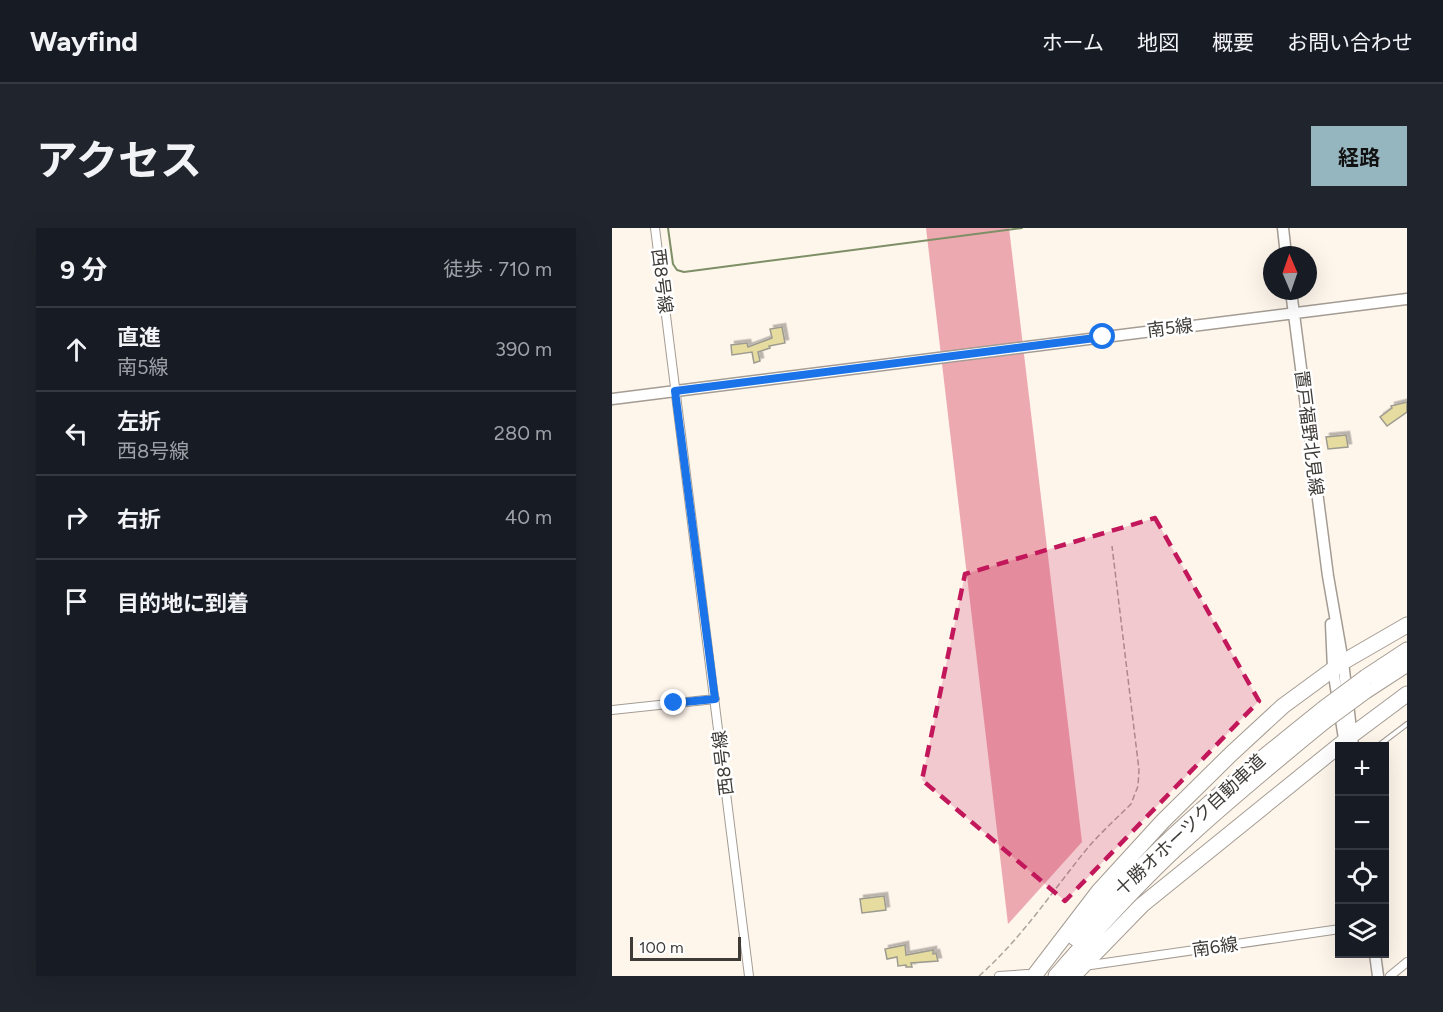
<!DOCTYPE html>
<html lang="ja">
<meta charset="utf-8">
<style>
:root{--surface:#171b24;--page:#20242c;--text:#f1f3f6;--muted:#9ea1a6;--line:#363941;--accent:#96b6bf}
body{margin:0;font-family:Figtree,"Noto Sans JP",sans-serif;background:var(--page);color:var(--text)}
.controls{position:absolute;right:18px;bottom:18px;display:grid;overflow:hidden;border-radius:0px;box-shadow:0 6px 24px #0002}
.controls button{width:54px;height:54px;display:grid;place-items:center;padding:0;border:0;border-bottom:2px solid var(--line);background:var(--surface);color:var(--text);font:30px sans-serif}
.compass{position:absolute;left:651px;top:18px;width:54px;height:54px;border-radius:50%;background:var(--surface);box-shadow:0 6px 24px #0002;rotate:358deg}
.scale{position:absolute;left:18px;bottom:15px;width:111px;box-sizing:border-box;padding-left:6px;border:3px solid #3e3b37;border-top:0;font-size:16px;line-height:21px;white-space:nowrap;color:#3e3b37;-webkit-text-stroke:4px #fff;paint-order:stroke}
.stop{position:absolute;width:18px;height:18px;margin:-14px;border:4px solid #1a73e8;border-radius:50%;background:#fff}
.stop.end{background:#1a73e8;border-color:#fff;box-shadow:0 2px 6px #0008}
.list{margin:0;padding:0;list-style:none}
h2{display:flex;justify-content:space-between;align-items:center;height:78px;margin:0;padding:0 24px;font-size:26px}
h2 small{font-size:20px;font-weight:400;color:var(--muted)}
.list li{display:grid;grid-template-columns:39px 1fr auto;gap:18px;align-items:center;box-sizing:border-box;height:84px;padding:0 24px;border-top:2px solid var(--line)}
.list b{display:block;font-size:22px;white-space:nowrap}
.list p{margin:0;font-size:20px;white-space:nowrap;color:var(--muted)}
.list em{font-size:20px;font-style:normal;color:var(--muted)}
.icon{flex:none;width:33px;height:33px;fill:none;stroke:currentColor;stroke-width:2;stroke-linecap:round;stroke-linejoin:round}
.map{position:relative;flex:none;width:795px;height:748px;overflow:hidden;border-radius:0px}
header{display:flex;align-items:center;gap:36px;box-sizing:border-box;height:84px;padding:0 30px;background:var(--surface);border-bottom:2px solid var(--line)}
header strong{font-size:28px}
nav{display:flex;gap:33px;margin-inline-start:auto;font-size:21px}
.intro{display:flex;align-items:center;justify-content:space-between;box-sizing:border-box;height:144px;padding:0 36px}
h1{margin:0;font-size:42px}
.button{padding:15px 27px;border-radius:0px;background:var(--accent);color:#111;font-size:21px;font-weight:700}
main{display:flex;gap:36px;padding:0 36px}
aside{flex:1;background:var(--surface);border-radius:0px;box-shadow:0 6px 24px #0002}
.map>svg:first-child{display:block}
.forest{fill:#eda9b0}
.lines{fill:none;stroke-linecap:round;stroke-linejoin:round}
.stream{stroke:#7e8f67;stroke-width:2}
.building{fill:#e7dc9f;stroke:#9d9b90;stroke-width:1.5;filter:url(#shadow)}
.lane-casing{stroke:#a49c93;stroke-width:6}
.street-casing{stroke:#a49c93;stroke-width:10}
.secondary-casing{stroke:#a49c93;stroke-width:13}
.highway-casing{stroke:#a49c93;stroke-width:17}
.path{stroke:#aaa49d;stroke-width:1.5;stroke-dasharray:6 3;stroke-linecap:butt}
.lane{stroke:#fff;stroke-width:4}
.street{stroke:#fff;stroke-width:8}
.secondary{stroke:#fff;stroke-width:10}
.highway{stroke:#fff;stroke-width:15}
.highway-bridge-casing{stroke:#a49c93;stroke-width:17;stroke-linecap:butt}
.highway-bridge{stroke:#fff;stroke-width:15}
.route{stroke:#1a73e8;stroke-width:8}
.marked{fill:#c2185b;fill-opacity:0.2;stroke:#c2185b;stroke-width:4.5;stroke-dasharray:12 8;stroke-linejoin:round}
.labels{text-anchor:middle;stroke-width:5;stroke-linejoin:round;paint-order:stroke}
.street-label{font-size:18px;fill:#3e3b37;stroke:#fff}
</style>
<header>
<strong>Wayfind</strong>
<nav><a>ホーム</a><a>地図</a><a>概要</a><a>お問い合わせ</a></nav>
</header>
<div class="intro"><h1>アクセス</h1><a class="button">経路</a></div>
<main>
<aside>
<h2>9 分<small>徒歩 · 710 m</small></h2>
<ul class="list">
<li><svg class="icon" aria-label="ahead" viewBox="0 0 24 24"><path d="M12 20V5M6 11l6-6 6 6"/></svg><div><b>直進</b><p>南5線</p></div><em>390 m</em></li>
<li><svg class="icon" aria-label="left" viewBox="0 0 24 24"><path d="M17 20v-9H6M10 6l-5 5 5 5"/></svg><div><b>左折</b><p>西8号線</p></div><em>280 m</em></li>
<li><svg class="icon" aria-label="right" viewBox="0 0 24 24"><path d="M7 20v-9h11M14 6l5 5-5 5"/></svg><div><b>右折</b></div><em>40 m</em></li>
<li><svg class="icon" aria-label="arrive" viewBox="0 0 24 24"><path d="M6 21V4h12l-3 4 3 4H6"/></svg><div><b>目的地に到着</b></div></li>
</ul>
</aside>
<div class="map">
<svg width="795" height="748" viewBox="0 0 795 748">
<defs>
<filter id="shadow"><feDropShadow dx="3.5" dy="-3.5" stdDeviation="0" flood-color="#0004"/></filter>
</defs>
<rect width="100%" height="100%" fill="#fef5eb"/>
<path class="forest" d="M314 0H397L470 614 396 696Z"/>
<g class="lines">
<path class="stream" d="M56 0 61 36 65 42 72 44 410 0"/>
</g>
<path class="building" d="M170 99 173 115 157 118 158 120 146 124 148 133 142 135 140 124 120 127 119 117 135 115 136 119 160 110 158 101Z
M795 174V184L775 198 768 189 780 180 779 178Z
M734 207 736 219 716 221 714 209Z
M272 668 274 682 250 685 248 671Z
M293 717 294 727 321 722V726L324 725 326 733 299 735 300 739H294V737L286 738 285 729 275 731 273 721Z"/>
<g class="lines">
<defs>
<path id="lane" d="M766 518 795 496"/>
<path id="street" d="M43 0 137 748
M0 482 103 471
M479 737 728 701
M387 748 415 746
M778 748 795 734"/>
<path id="secondary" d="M671 0 674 27
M679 63 716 348 731 434 741 518
M0 171 795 71
M719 396 721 441 733 517
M763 726 766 748"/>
<path id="highway" d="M754 449 795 422
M755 462 795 436
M463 710C494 675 527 640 561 608 609 563 660 522 711 481
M422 748 487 663 551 593 619 526 671 478 731 434 795 397
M444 748C484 702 525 656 570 615 616 572 664 533 713 493
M461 748 530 677 740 507 795 466"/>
</defs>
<use href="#lane" class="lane-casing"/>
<use href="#street" class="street-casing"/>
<use href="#secondary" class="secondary-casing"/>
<use href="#highway" class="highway-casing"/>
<path class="path" d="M367 748C409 711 439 665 474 622 488 605 504 591 519 576L526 558 527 542 500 318"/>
<use href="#lane" class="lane"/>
<use href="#street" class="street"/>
<use href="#secondary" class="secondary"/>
<use href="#highway" class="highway"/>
<defs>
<path id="highway-bridge" d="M711 481 754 449
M713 493 755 462"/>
</defs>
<use href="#highway-bridge" class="highway-bridge-casing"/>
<use href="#highway-bridge" class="highway-bridge"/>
</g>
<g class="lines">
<path class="route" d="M62 475 103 471 63 163 491 109"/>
</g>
<path class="marked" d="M543 290 647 473 453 673 310 552 353 346Z"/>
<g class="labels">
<g class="street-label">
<text transform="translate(50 53) rotate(83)" y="6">西8号線</text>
<text transform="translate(558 100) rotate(-7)" y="6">南5線</text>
<text transform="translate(697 205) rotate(83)" y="6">置戸福野北見線</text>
<text transform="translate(111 535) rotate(-97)" y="6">西8号線</text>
<text transform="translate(578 597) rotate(-43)" y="6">十勝オホーツク自動車道</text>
<text transform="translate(603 719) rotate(-8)" y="6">南6線</text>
</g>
</g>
</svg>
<div class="controls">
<button>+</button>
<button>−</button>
<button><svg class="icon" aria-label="locate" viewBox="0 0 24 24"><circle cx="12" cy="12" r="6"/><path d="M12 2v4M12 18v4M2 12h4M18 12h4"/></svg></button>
<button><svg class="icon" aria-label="layers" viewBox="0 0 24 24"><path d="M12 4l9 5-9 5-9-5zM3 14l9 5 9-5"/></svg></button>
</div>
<svg class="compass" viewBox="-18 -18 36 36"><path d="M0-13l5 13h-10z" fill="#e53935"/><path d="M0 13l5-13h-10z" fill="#9ea1a6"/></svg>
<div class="scale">100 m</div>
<div class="stop" style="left:491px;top:109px"></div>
<div class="stop end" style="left:62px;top:475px"></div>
</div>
</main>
